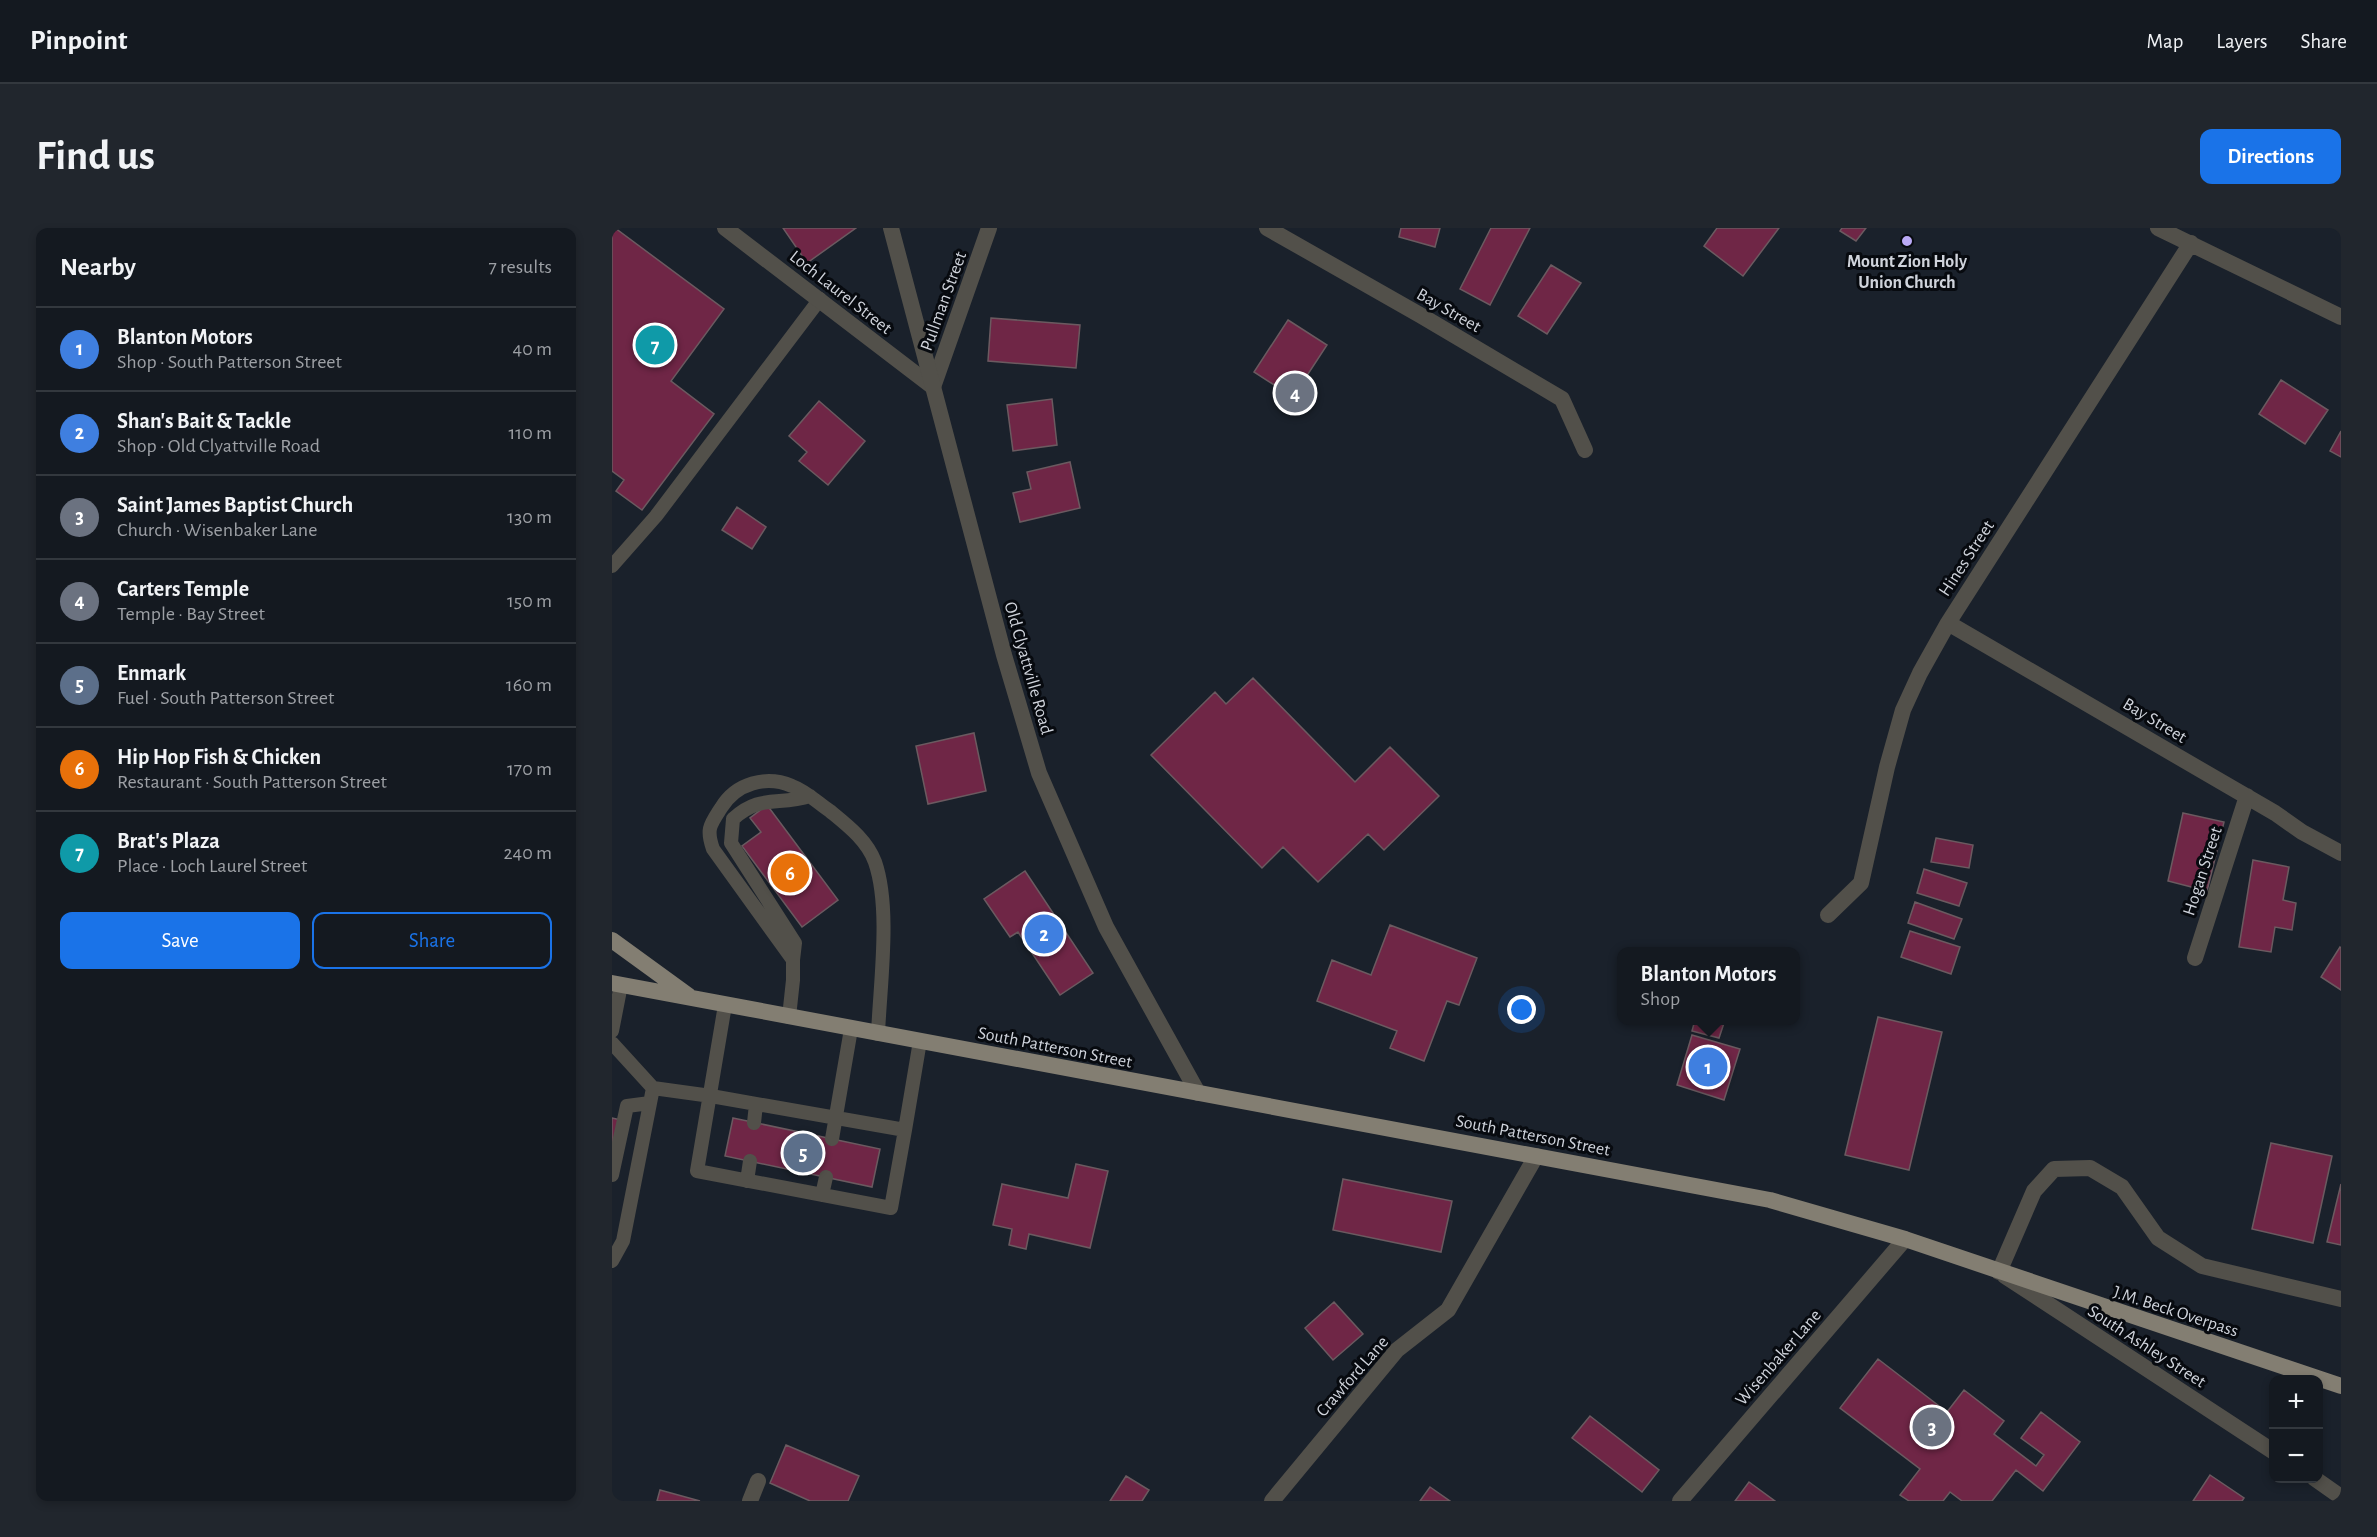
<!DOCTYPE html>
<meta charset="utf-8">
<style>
:root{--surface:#141920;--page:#21262d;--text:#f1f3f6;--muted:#9da0a5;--line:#33383e;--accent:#1a73e8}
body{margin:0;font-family:"Alegreya Sans",sans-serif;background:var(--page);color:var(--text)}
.controls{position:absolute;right:18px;bottom:18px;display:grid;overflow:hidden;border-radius:12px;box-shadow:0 3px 9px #0003}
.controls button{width:54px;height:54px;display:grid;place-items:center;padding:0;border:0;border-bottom:2px solid var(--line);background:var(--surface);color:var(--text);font:30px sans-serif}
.you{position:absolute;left:910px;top:782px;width:21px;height:21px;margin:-15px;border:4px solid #fff;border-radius:50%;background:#1a73e8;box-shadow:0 0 0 9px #1a73e833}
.badge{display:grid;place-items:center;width:39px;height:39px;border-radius:50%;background:var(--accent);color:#fff;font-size:20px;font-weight:700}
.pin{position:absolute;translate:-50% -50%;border:3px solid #fff;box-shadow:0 2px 6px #0006}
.popup{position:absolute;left:1005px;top:719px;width:183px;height:78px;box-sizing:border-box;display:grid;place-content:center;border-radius:12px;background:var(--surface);filter:drop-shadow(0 2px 4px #0005);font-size:20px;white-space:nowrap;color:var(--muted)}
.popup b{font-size:22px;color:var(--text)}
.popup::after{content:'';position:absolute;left:50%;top:100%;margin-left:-12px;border:12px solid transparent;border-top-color:var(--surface)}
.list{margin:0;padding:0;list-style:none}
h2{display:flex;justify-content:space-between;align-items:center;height:78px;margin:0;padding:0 24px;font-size:26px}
h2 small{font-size:20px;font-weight:400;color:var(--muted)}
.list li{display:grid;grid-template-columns:39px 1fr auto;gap:18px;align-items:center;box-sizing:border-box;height:84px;padding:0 24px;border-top:2px solid var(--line)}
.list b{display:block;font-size:22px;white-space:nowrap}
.list p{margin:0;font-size:20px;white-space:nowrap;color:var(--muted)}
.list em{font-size:20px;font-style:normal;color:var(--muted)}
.actions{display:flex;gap:12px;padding:18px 24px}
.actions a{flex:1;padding:14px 0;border:2px solid var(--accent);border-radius:12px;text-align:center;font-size:21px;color:var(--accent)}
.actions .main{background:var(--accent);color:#fff}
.map{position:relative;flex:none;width:1729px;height:1273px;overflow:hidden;border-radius:12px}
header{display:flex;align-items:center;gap:36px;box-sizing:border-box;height:84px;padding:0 30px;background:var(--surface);border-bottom:2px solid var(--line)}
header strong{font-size:28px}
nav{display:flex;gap:33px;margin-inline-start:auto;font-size:21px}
.intro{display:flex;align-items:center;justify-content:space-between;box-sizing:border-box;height:144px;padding:0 36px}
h1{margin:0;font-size:42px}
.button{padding:15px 27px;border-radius:12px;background:var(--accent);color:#fff;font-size:21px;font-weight:700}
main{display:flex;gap:36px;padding:0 36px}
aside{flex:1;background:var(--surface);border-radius:12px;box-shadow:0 3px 9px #0003}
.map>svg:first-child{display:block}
.building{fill:#6f2646;stroke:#6b5a60;stroke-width:1.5}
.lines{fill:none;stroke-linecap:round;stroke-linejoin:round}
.service{stroke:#52504a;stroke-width:14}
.minor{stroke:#52504a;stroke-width:16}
.tertiary{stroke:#52504a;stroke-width:16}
.primary{stroke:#837e72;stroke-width:16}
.poi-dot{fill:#baaaf6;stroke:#070a0f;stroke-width:2}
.labels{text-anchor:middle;stroke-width:6;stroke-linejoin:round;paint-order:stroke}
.poi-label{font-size:18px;font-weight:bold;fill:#cfd3db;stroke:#070a0f}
.street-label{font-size:18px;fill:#cfd3db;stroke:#070a0f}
</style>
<header>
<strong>Pinpoint</strong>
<nav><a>Map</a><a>Layers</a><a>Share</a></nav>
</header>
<div class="intro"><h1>Find us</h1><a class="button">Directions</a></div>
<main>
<aside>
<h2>Nearby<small>7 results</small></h2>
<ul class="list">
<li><span class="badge" style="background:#3f7fe0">1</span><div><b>Blanton Motors</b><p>Shop · South Patterson Street</p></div><em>40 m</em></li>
<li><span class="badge" style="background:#3f7fe0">2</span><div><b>Shan's Bait &amp; Tackle</b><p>Shop · Old Clyattville Road</p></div><em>110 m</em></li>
<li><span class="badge" style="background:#6b7280">3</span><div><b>Saint James Baptist Church</b><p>Church · Wisenbaker Lane</p></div><em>130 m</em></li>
<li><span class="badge" style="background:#6b7280">4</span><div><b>Carters Temple</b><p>Temple · Bay Street</p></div><em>150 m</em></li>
<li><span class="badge" style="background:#5c6f8a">5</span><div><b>Enmark</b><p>Fuel · South Patterson Street</p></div><em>160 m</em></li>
<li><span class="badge" style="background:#e8710a">6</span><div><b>Hip Hop Fish &amp; Chicken</b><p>Restaurant · South Patterson Street</p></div><em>170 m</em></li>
<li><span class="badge" style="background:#0f9aa8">7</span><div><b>Brat's Plaza</b><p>Place · Loch Laurel Street</p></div><em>240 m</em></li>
</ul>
<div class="actions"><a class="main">Save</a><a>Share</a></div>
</aside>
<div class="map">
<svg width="1729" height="1273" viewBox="0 0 1729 1273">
<rect width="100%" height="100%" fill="#1a212b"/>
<path class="building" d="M0 0H3L112 81 59 153 102 186 30 282 4 263 12 252 0 243Z
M171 0H244L195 35Z
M789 0H828L823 19 787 9Z
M879 0H918L878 77 848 61Z
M1105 0H1167L1131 48 1092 18Z
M1230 0H1254L1244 13 1228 3Z
M939 37 969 55 935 106 906 88Z
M379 90 468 97 464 140 376 133Z
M676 92 715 117 681 169 642 144Z
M1669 152 1716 182 1693 216 1647 186Z
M440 171 445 217 401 223 395 177Z
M207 173 253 213 216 257 187 233 195 224 177 208Z
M1729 203V229L1718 223Z
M458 234 468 280 408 294 401 265 419 261 415 244Z
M125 279 154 299 140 321 110 302Z
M641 450 743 554 778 519 827 568 772 622 756 606 706 654 671 619 650 640 539 527 603 464 614 476Z
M362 505 374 563 316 576 304 518Z
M155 577 226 672 190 699 130 618 149 604 138 590Z
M1571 585 1612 594 1595 663 1556 653Z
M1324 610 1361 617 1357 640 1319 634Z
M1641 632 1677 639 1671 672 1684 675 1680 702 1663 699 1659 724 1627 719Z
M1312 641 1355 655 1347 678 1305 665Z
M413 643 481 745 448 767 406 704 398 709 372 671Z
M1303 674 1350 691 1342 711 1296 695Z
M778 697 865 730 847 777 835 773 812 833 778 820 785 803 705 773 720 732 759 747Z
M1298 703 1348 719 1339 746 1289 729Z
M1728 719 1729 720V762L1709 749Z
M1266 789 1330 804 1297 942 1233 927Z
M1083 792H1113L1107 810 1080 803Z
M1080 807 1128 821 1112 872 1065 857Z
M0 890 9 892 0 924Z
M121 890 268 921 260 959 113 928Z
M1659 915 1720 928 1701 1015 1640 1001Z
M464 936 496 943 478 1020 417 1006 414 1021 397 1017 400 1001 381 997 390 956 456 970Z
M731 951 840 973 829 1024 721 1002Z
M1729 956V1017L1715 1014Z
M722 1074 751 1106 721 1132 693 1100Z
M1266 1131 1335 1184 1352 1162 1392 1193 1382 1206 1424 1238 1432 1227 1409 1210 1429 1184 1468 1214 1431 1263 1404 1242 1380 1273H1350L1338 1264 1331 1273H1297L1288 1267 1308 1241 1228 1180Z
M978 1188 1047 1242 1030 1264 960 1210Z
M174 1217 247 1248 236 1273H198L158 1255Z
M1598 1247 1632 1270 1630 1273H1581Z
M514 1248 537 1262 530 1273H498Z
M1137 1254 1163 1273H1123Z
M818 1259 838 1273H808Z
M48 1262 88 1273H45Z"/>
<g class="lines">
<path class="service" d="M0 338 44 288 208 71
M181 732 183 715 119 615 121 591C148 566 166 578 198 568
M177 789 181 752V732L101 621C94 601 98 597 109 580 124 555 154 547 180 558 194 563 206 575 218 583 235 597 255 612 263 634 279 680 268 756 266 806
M0 803 9 757
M0 815 41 860 99 868 293 902 279 980 85 943 113 777
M142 895 144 876
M293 902 308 813
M220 911 239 801
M0 947 15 878 38 875
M135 953 138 933
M210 967 214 949
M0 1033 11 1013 41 860"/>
<path class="minor" d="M113 0 321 159 377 0
M655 0 808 87 950 171 973 222
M1546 0 1729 89
M1336 395 1663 585 1690 604 1729 625
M1216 687 1249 655 1275 539 1291 482 1308 445 1336 395 1579 15
M1583 730 1635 568
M1387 1044 1422 963 1442 941 1478 940 1510 959 1546 1010 1590 1038 1729 1071
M138 1273 146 1253
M660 1273 785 1122 836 1082 924 928
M1068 1273 1293 1011"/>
<path class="tertiary" d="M279 0 392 427 427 545 494 699 586 865
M1393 1048 1662 1224
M1702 1250 1729 1269"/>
<path class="primary" d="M0 712 77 768
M0 755 1158 972 1293 1011 1729 1158"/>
</g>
<circle class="poi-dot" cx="1295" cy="13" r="6"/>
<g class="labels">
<g class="poi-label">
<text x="1295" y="39">Mount Zion Holy<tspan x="1295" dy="21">Union Church</tspan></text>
</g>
<g class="street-label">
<text transform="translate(229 64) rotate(38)" y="6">Loch Laurel Street</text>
<text transform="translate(331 73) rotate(-70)" y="6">Pullman Street</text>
<text transform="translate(837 82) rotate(30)" y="6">Bay Street</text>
<text transform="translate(1354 330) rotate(-57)" y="6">Hines Street</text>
<text transform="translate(417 440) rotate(74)" y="6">Old Clyattville Road</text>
<text transform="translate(1543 492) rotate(31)" y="6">Bay Street</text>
<text transform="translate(1590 643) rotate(-72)" y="6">Hogan Street</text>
<text transform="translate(443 819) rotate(11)" y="6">South Patterson Street</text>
<text transform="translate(921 907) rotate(11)" y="6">South Patterson Street</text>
<text transform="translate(1564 1083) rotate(18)" y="6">J.M. Beck Overpass</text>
<text transform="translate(1535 1118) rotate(33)" y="6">South Ashley Street</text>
<text transform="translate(1166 1129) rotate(-49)" y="6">Wisenbaker Lane</text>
<text transform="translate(740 1148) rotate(-49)" y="6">Crawford Lane</text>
</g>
</g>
</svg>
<div class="controls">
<button>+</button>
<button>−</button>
</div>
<div class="you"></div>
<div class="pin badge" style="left:1096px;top:839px;background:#3f7fe0">1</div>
<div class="popup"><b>Blanton Motors</b>Shop</div>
<div class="pin badge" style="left:432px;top:706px;background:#3f7fe0">2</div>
<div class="pin badge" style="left:1320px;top:1199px;background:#6b7280">3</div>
<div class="pin badge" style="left:683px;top:165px;background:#6b7280">4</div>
<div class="pin badge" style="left:191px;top:925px;background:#5c6f8a">5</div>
<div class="pin badge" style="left:178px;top:645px;background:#e8710a">6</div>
<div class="pin badge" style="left:43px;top:117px;background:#0f9aa8">7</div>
</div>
</main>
